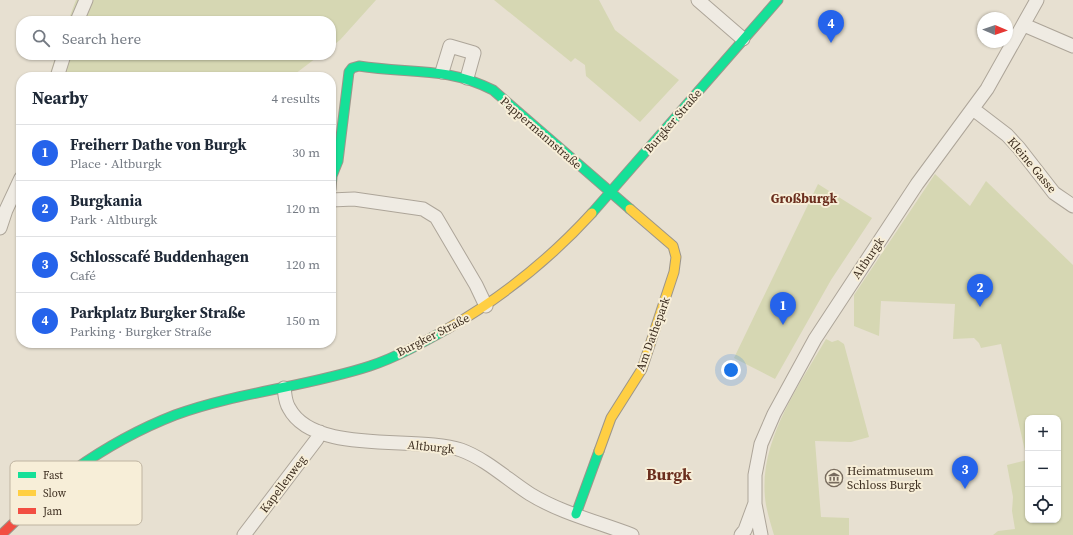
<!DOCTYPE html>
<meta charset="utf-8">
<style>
:root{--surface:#fff;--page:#f2f2f3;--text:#1f2937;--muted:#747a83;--line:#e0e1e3;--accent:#2563eb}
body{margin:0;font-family:"Source Serif 4",serif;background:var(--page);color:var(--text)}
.controls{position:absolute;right:12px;bottom:12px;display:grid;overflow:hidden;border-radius:8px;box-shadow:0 1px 3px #0004}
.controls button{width:36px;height:36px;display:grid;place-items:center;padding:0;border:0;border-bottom:1px solid var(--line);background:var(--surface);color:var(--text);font:20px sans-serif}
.compass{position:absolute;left:977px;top:12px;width:36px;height:36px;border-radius:50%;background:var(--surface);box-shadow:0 1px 3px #0004;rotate:92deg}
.you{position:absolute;left:731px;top:370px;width:14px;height:14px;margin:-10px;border:3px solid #fff;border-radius:50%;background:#1a73e8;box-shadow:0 0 0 6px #1a73e833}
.badge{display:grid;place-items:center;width:26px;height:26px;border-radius:50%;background:var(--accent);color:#fff;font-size:13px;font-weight:700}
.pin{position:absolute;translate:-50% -33px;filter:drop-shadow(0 1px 2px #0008)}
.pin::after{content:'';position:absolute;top:21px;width:14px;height:12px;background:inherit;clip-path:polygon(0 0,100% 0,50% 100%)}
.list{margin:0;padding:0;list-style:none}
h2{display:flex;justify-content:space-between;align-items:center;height:52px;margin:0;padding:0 16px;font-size:17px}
h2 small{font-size:13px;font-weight:400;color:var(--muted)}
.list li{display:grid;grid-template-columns:26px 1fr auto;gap:12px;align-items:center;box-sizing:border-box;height:56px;padding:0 16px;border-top:1px solid var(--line)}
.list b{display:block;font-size:15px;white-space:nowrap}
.list p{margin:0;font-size:13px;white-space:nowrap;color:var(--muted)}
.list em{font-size:13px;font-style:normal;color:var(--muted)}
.icon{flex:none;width:22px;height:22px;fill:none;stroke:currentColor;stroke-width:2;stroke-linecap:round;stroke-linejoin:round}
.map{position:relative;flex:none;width:1073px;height:535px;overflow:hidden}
.search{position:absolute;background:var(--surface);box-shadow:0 1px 3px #0004;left:16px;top:16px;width:320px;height:44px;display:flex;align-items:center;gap:10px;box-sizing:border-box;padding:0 14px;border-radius:16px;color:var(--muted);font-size:15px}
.panel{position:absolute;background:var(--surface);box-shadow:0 1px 3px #0004;left:16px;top:72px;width:320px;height:276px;border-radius:16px}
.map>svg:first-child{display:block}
.green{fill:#d6d7b3;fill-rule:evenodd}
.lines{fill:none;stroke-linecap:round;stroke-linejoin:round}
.street-casing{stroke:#ada599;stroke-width:15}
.fast-casing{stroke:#9c958a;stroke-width:11}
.slow-casing{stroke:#9c958a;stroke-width:11}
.jam-casing{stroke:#9c958a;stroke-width:11}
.street{stroke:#efebe3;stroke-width:13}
.fast{stroke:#16e098;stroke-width:9}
.slow{stroke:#ffcf43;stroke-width:9}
.jam{stroke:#f24e42;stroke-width:9}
.labels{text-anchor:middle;stroke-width:4;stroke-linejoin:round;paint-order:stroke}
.street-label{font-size:12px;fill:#3d2e20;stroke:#f7eed8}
.poi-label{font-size:12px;fill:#3d2e20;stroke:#f7eed8;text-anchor:start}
.neighbourhood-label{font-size:13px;font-weight:bold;fill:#6b2e1e;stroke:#f7eed8}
.district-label{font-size:16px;font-weight:bold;fill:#6b2e1e;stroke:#f7eed8}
.key{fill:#f7eed8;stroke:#bfb4a1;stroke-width:1}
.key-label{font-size:11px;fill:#3d2e20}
</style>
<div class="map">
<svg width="1073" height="535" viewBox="0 0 1073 535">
<rect width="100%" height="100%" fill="#e7e0d1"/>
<path class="green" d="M76 0H376L340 40 331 47V21H68Z
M494 0H599L615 30 679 80 640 122 586 76 585 65 575 58 571 62Z
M56 55H320L291 77H49Z
M935 174 970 206 986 181 1073 265V535H993L998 531 1015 529 1012 511 1013 497 1007 465 1027 460 1001 344 981 348 979 343 974 338 953 339 955 304 881 301 879 336 854 326V295ZM1028 418H1058V520H1028Z
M818 184 872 218 831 280 775 379 734 358Z
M826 339 832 342 838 340 844 344 869 437 851 442 815 441 821 517 849 518V535H774C771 525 768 515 766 505 756 445 797 389 826 339Z"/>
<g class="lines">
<defs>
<path id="street" d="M698 0 743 39
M77 21 86 0
M1024 25 1073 46
M442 72 450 46 474 53 467 78
M57 77 64 55
M973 109 1007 135 1019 148 1054 193 1073 206
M331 200 354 199 423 209 436 217 476 285 486 306
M0 228 6 210 21 178
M284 388C285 394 285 402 289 408 314 456 418 435 461 450 486 459 508 480 530 494 561 513 598 522 632 535
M755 504 761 535
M244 535 317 439 320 432
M741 535 745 530 755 503V475L761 444 774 414 815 339 917 184 987 89 1037 0"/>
<path id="fast" d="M331 189 332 176 338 161 349 72 352 68 359 66C409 74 446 66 493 90L630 209
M592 213 778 0
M74 470C105 448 139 429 175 415 238 392 306 387 370 366 397 357 422 343 447 329
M576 514 599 451"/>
<path id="slow" d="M447 329C501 298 550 259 592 213
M599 451 611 418 642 369 674 272 676 257 673 246 630 209"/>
<path id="jam" d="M1 535 45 493 74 470"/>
</defs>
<use href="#street" class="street-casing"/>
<use href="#fast" class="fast-casing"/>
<use href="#slow" class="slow-casing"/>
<use href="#jam" class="jam-casing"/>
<use href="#street" class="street"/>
<use href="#fast" class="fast"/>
<use href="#slow" class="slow"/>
<use href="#jam" class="jam"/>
</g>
<defs>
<symbol id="museum-ring" viewBox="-11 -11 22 22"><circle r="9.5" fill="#f7eed8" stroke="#786c5e" stroke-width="1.5"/><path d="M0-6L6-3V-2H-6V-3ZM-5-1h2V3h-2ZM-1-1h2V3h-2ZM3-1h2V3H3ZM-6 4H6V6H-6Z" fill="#786c5e"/></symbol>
</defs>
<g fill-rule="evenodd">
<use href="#museum-ring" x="824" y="468" width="20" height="20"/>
</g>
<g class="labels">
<g class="street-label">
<text transform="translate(673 121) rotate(-49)" y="4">Burgker Straße</text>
<text transform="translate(541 133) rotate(41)" y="4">Pappermannstraße</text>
<text transform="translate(1032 165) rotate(50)" y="4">Kleine Gasse</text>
<text transform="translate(868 258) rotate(-56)" y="4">Altburgk</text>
<text transform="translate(653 334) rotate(-70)" y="4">Am Dathepark</text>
<text transform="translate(433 335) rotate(-27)" y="4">Burgker Straße</text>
<text transform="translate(431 447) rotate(6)" y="4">Altburgk</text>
<text transform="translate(283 484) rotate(-53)" y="4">Kapellenweg</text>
</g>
<g class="poi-label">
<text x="847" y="475">Heimatmuseum<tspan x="847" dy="14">Schloss Burgk</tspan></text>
</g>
<g class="neighbourhood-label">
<text x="804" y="203">Großburgk</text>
</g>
<g class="district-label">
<text x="669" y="480">Burgk</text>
</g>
</g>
<rect x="10" y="461" width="132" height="64" rx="6" class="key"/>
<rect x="18" y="472" width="18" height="6" fill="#16e098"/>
<rect x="18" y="490" width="18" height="6" fill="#ffcf43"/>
<rect x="18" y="508" width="18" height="6" fill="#f24e42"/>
<g class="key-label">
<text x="43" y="479">Fast</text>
<text x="43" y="497">Slow</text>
<text x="43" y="515">Jam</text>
</g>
</svg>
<div class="controls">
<button>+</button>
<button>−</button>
<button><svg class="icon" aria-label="locate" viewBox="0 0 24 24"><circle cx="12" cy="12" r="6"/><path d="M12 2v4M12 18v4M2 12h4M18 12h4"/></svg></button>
</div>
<svg class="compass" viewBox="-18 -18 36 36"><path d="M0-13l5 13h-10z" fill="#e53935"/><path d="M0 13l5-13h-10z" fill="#747a83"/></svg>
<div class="you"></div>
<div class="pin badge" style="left:783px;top:325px">1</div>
<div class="pin badge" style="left:980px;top:307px">2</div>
<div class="pin badge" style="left:965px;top:489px">3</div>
<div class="pin badge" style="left:831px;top:43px">4</div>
<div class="search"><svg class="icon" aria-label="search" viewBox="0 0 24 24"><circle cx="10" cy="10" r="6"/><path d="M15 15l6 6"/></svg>Search here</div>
<section class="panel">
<h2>Nearby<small>4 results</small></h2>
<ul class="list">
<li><span class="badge">1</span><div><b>Freiherr Dathe von Burgk</b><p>Place · Altburgk</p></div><em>30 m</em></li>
<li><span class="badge">2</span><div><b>Burgkania</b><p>Park · Altburgk</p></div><em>120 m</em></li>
<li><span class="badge">3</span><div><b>Schlosscafé Buddenhagen</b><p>Café</p></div><em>120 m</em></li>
<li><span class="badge">4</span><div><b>Parkplatz Burgker Straße</b><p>Parking · Burgker Straße</p></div><em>150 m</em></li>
</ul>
</section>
</div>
